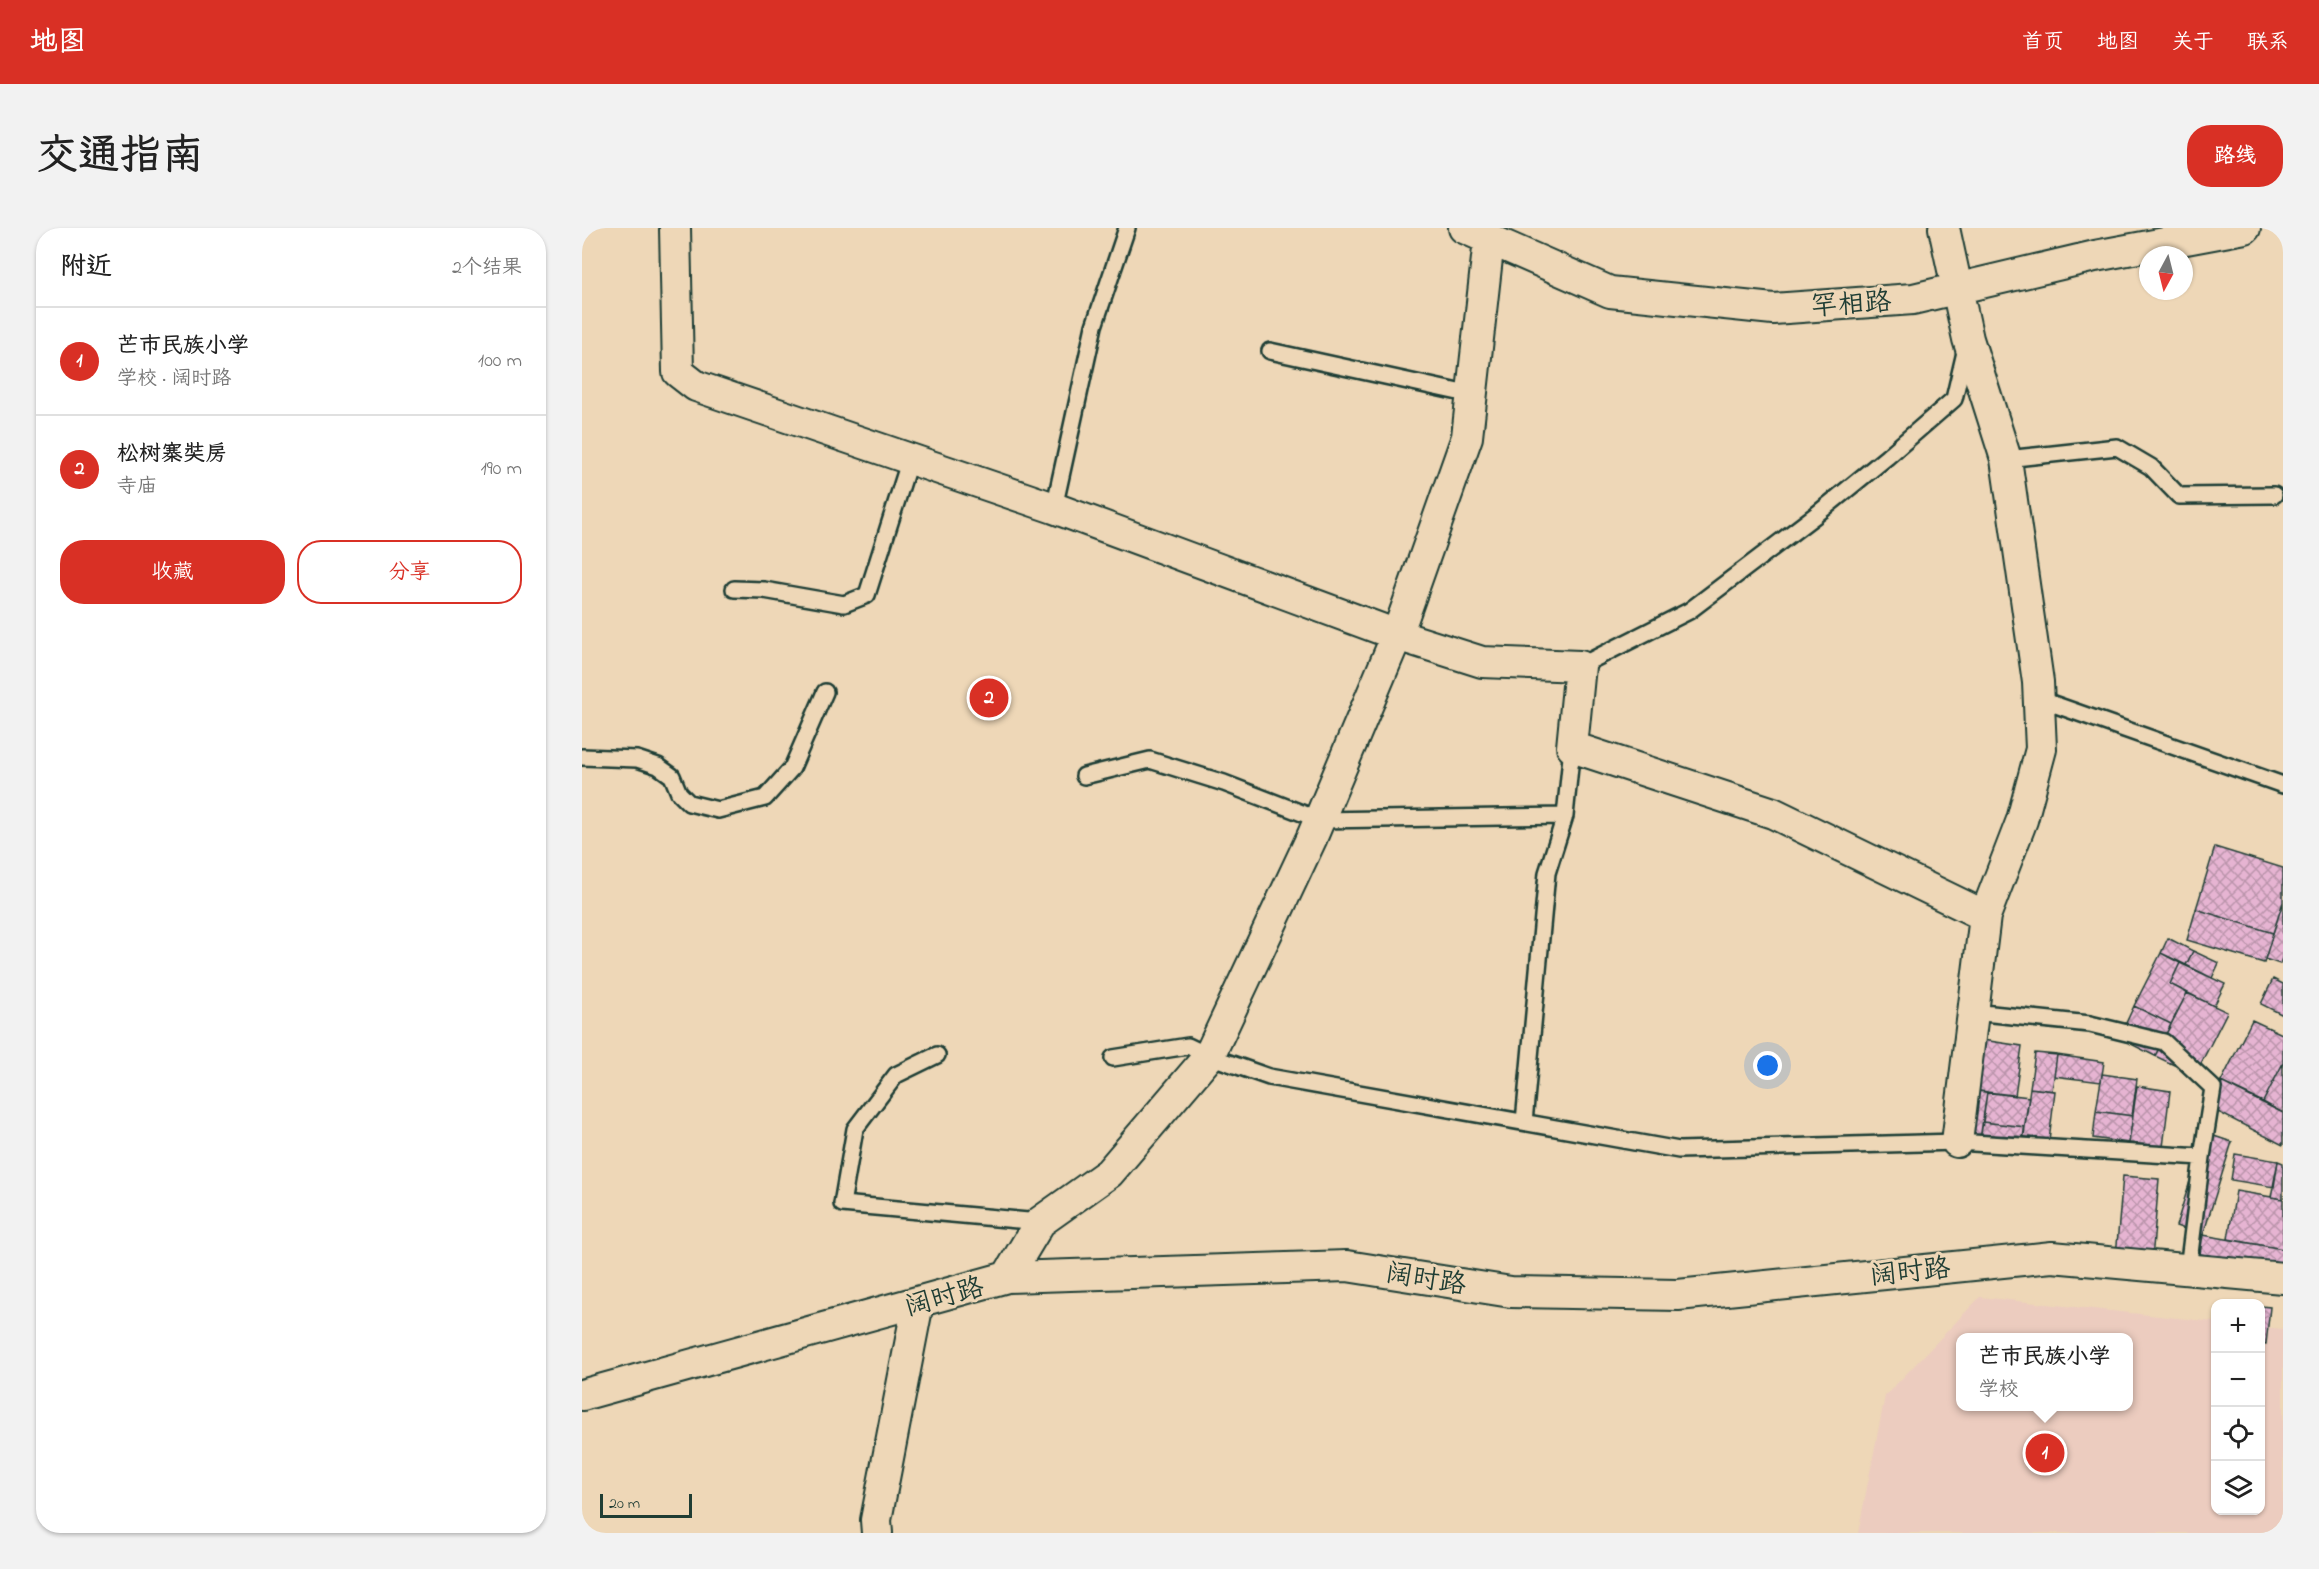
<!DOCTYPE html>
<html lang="zh">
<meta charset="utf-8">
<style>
:root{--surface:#fff;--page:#f2f2f2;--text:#222;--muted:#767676;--line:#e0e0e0;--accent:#d93025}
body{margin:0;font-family:"Indie Flower","LXGW WenKai TC",sans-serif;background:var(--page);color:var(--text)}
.controls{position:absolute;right:18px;bottom:18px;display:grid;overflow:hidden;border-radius:12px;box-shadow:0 2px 4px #0004}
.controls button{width:54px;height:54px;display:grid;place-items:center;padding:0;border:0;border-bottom:2px solid var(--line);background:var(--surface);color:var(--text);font:30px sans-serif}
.compass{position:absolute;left:1557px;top:18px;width:54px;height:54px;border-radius:50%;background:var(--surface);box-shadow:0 2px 4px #0004;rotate:187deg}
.scale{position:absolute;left:18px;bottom:15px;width:92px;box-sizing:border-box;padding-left:6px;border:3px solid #1f3d34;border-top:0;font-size:16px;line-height:21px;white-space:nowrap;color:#1f3d34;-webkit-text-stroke:4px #eed7b7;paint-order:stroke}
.you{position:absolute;left:1186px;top:838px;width:21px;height:21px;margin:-15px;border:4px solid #fff;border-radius:50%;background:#1a73e8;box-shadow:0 0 0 9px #1a73e833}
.badge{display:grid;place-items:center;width:39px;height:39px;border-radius:50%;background:var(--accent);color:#fff;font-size:20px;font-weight:700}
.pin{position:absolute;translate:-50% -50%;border:3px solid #fff;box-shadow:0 2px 6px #0006}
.popup{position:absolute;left:1374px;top:1105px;width:177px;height:78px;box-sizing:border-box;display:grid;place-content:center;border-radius:12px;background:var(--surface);filter:drop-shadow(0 2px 4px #0005);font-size:20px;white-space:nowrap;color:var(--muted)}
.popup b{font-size:22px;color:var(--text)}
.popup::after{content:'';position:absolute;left:50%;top:100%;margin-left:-12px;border:12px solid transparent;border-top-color:var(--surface)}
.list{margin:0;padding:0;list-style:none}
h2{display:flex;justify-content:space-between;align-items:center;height:78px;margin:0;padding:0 24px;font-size:26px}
h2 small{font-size:20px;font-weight:400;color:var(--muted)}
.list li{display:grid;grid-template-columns:39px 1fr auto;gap:18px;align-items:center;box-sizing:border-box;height:108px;padding:0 24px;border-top:2px solid var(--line)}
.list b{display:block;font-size:22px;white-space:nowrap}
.list p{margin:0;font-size:20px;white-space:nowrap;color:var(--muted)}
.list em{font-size:20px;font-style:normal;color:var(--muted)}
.actions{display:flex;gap:12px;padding:18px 24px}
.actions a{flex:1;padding:14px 0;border:2px solid var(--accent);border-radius:24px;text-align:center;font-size:21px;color:var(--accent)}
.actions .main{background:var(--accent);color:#fff}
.icon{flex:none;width:33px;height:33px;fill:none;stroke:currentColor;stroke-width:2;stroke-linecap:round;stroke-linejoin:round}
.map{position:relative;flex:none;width:1701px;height:1305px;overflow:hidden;border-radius:24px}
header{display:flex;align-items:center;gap:36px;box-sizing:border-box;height:84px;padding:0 30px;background:var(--accent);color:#fff}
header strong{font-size:28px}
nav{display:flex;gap:33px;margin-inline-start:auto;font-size:21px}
.intro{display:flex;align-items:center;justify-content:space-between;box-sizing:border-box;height:144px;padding:0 36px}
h1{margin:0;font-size:42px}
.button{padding:15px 27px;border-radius:24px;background:var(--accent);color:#fff;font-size:21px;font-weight:700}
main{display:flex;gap:36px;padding:0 36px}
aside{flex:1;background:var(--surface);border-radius:24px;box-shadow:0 2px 4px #0004}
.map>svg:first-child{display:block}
.built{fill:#ecccbf;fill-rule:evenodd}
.building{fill:url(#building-cross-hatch);stroke:#1f3d34;stroke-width:1.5}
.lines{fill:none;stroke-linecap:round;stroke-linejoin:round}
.service-casing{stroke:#1f3d34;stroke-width:20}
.minor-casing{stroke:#1f3d34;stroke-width:34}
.service{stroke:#eed7b7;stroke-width:15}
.minor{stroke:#eed7b7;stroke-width:30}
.labels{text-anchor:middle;stroke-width:6;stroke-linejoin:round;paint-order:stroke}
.street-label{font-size:27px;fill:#1f3d34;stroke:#eed7b7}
</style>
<header>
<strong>地图</strong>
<nav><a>首页</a><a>地图</a><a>关于</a><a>联系</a></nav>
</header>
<div class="intro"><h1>交通指南</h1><a class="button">路线</a></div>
<main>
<aside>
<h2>附近<small>2个结果</small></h2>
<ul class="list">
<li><span class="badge">1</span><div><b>芒市民族小学</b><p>学校 · 阔时路</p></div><em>100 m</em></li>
<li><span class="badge">2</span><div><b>松树寨奘房</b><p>寺庙</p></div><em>190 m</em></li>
</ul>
<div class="actions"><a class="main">收藏</a><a>分享</a></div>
</aside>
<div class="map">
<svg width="1701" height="1305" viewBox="0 0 1701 1305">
<defs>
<pattern id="building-cross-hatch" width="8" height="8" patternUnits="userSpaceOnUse" patternTransform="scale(1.5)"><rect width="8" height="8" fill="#e6b4d2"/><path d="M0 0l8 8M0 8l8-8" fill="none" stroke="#ba94ab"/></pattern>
</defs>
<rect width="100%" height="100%" fill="#eed7b7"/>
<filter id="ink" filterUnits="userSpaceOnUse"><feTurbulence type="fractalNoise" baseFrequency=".0167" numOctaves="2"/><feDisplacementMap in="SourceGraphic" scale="12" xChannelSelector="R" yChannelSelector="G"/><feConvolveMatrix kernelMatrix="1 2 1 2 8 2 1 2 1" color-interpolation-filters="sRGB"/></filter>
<g filter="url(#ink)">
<path class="built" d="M1398 1069 1633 1094 1634 1282H1678L1679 1099 1701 1101V1305H1276L1303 1168ZM1379 1110H1547V1178H1379Z"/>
<path class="building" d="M1633 619 1701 640V674L1691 705 1614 681Z
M1701 674V727L1698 736 1683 731Z
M1614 681 1691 705 1682 735 1605 712Z
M1586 710 1611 723 1604 737 1579 725Z
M1611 723 1637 735 1630 750 1604 737Z
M1579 725 1598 735 1588 756 1605 765 1589 796 1552 778Z
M1598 735 1643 756 1632 778 1588 756Z
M1691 751 1701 756V787L1679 776Z
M1605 765 1645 784 1613 847 1573 828Z
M1552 778 1589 796 1573 828 1537 810Z
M1670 792 1700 806 1701 804V835L1681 874 1639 854Z
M1387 810 1440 818 1433 868 1380 861Z
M1453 825 1475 827 1470 863 1448 860Z
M1475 827 1522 834 1519 854 1472 848Z
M1701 835V885L1681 874Z
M1520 846 1555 851 1550 888 1514 883Z
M1639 854 1701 885V917L1626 879Z
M1555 858 1588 863 1581 919 1547 915Z
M1374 860 1405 864 1397 918 1367 914Z
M1448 860 1473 863 1467 913 1441 910Z
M1405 864 1447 869 1443 899 1401 894Z
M1514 883 1551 888 1547 915 1511 910Z
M1401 894 1443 899 1440 923 1397 918Z
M1623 905 1650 914 1621 1007 1594 998Z
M1653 926 1696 933 1692 959 1649 952Z
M1696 933 1701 935V971L1689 969Z
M1541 948 1577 951 1570 1031 1534 1028Z
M1654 963 1701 971V1021L1646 1011Z
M1621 1007 1701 1021V1040L1618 1026Z
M1678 1078 1688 1079 1684 1116 1678 1115Z"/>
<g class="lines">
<defs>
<path id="service" d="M688 123 890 167
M1424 231 1535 219 1569 239 1597 268 1692 267
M472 280 512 98 545 0
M152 361 182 362 262 376 285 367 328 231
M998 438 1107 383 1235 286 1305 229 1372 171 1384 120
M1457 471 1701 557
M0 529 55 531 76 538 90 548 97 565 107 575 136 582 183 570 210 540 243 464
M502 548 568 532 642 555 738 592 983 588
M1391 784 1508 796 1582 814 1631 860 1620 929 1606 1041
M355 827 314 847 273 901 260 976 458 994
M531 830 606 818 627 828 687 849 1097 922 1375 914 1620 929
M942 894 965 645 983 588 990 519"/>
<path id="minor" d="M93 0 96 144 114 158 472 280 815 407 900 434 998 438 990 519 1191 585 1403 688
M882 0 1028 64 1191 81 1331 71 1513 28 1663 0
M1362 0 1386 111 1424 231 1456 454 1459 521 1440 592 1403 688 1375 914
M425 1049 458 994 527 945 627 828 730 609 815 407 885 209 907 12
M0 1167 425 1049 765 1038 929 1064 1096 1067 1470 1029 1701 1050
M295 1305 294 1292 336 1075"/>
</defs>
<use href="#service" class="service-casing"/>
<use href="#minor" class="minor-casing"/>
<use href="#service" class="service"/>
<use href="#minor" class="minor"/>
</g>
</g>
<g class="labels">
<g class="street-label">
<text transform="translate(1269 75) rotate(-4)" y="9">罕相路</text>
<text transform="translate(1328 1043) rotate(-6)" y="9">阔时路</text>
<text transform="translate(844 1050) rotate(9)" y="9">阔时路</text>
<text transform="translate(362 1068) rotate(-16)" y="9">阔时路</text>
</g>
</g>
</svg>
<div class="controls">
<button>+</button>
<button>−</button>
<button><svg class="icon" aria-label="locate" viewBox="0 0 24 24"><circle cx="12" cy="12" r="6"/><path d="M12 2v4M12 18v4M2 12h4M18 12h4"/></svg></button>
<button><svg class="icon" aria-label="layers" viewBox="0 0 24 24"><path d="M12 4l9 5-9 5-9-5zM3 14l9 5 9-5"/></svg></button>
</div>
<svg class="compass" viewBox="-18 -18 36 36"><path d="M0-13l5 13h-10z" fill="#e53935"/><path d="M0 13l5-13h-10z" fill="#767676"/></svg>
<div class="scale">20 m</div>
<div class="you"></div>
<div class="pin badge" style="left:1463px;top:1225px">1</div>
<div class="popup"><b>芒市民族小学</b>学校</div>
<div class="pin badge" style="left:407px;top:470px">2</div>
</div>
</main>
